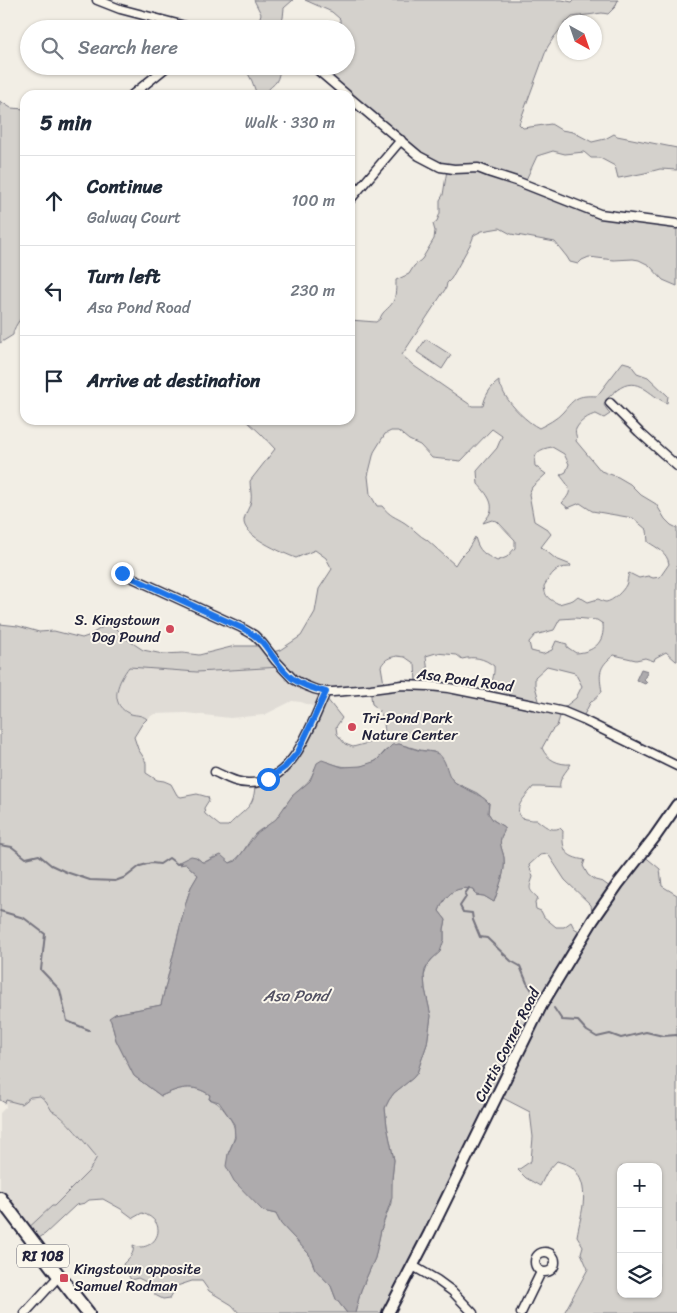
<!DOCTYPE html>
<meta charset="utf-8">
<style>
:root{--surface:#fff;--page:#f2f2f3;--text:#1f2937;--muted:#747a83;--line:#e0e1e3}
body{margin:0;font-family:Sriracha,sans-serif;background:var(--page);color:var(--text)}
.controls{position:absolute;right:15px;bottom:15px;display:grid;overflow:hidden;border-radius:10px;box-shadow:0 1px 4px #0004}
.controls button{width:45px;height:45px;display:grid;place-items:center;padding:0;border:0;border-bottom:1px solid var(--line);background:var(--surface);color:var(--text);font:25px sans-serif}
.compass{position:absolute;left:557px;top:15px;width:45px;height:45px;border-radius:50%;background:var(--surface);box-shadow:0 1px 4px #0004;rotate:140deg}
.stop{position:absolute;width:15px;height:15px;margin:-11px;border:4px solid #1a73e8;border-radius:50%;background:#fff}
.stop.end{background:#1a73e8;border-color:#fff;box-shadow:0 1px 5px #0008}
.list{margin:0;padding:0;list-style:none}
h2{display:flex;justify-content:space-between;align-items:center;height:65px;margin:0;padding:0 20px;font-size:21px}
h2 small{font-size:16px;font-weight:400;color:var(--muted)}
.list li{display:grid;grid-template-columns:32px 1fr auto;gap:15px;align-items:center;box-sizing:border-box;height:90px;padding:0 20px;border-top:1px solid var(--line)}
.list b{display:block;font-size:19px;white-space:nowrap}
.list p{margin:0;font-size:16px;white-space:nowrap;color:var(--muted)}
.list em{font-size:16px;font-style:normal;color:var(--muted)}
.icon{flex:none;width:28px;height:28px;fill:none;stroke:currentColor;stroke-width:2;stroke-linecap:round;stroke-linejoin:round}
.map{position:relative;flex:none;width:677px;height:1313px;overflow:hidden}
.search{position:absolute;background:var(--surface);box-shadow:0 1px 4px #0004;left:20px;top:20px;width:335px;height:55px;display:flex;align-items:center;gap:12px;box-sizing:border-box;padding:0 18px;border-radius:28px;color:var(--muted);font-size:19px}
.panel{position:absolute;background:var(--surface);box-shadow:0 1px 4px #0004;left:20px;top:90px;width:335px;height:335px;border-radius:15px}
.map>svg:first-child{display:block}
.built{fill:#e0dcd6}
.green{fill:#d4d1cc;stroke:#7b7a84;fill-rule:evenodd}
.water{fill:#aeabad;stroke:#76747f}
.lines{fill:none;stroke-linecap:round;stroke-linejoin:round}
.stream{stroke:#76747f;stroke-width:2}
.minor-casing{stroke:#22223b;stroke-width:11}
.tertiary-casing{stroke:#22223b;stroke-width:14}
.primary-casing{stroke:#22223b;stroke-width:16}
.minor{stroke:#fbf7ec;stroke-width:8}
.tertiary{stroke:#fbf7ec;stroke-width:10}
.primary{stroke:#fbf7ec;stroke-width:12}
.route{stroke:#1a73e8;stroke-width:6}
.poi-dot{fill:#d1495b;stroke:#fbf7ec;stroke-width:2}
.labels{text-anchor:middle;stroke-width:4;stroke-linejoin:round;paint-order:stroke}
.shield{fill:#fbf7ec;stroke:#636270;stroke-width:1}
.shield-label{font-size:14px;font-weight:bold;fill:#22223b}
.poi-label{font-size:15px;fill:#22223b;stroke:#fbf7ec;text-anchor:start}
.street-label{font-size:15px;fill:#22223b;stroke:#fbf7ec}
.water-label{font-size:16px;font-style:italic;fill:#535263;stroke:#fbf7ec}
</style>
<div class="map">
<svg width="677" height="1313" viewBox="0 0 677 1313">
<rect width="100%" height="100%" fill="#f2eee5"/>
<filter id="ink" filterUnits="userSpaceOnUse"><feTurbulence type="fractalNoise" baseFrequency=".02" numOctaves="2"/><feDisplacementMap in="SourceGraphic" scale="10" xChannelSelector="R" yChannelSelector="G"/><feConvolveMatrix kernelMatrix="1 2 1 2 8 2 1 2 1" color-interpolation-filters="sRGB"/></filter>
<g filter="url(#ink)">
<path class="built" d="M129 667 197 672 282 667 324 691 315 707 301 702 292 701 264 715 230 718 186 713 154 714 147 719 143 716 130 714 123 709 118 701V687L121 679Z
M40 1096 46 1101 52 1111 55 1112 68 1124 97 1157 89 1171 54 1206H52L25 1231 0 1199V1113L6 1107 5 1100Z"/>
<path class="green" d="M254 0H293L284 8 283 18 277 29H256L261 14Z
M305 0H562L572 2 574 0H618L615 7 608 14 602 13 572 17 567 22H564V25L554 37 547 48 519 124 523 128 551 124 561 130 573 132 592 142 605 139 614 134 617 136 677 148V170L660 169 645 173 619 178H618L615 166 600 158H591L584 152 565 154 553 151 537 156 524 184 582 208 677 226V286L663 280 649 265 639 260 633 259 614 260 589 257 582 260 578 264 570 262 567 257 555 242 511 234 500 228 482 231 474 235 471 243 451 279 447 283 446 288 402 355 414 366 472 406H483C485 396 490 387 499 381V385C503 388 502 390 505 395 512 407 527 422 539 428 547 424 557 419 563 412 575 398 577 395 597 396L623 362 630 364 637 373 648 377 668 396 667 403C649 396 638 374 617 390 611 395 607 397 604 405L610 414 604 418 596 414C589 415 580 421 576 429 574 434 578 436 576 441L601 471 618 477 630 484 641 495 656 504 665 519 671 525 677 528V661H676L666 652 655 658 654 661 645 658 636 660 614 655C598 667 599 674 602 692L590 703 583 717 562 710 557 726 552 730 542 748C547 760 559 765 571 764 566 772 558 779 560 788L540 787H533C526 797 513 806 521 818L532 820H537C544 825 550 832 560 828L563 831C562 850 565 857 585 860L583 866 588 875 595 880 603 882 614 890 643 855 660 869 662 886 677 895V1313H564L588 1269 581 1253 583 1246 577 1236C581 1212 592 1187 572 1167 568 1164 562 1163 557 1161L547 1172 540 1186 526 1178 518 1170 531 1161 533 1137 530 1112 501 1097 390 1313H355L361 1290 375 1258 381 1230 391 1203 392 1179 394 1160 387 1126 385 1108 389 1100 394 1093 413 1078 417 1073 427 1044 431 1016 425 989 424 976 428 964 435 956 444 940V929L446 920 439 911C446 893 455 886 474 889L476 895 484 896 494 902C498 889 506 872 504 858 503 851 499 845 501 838 502 833 505 833 504 827L493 820 488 813 489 803 477 793 456 783 451 779 434 752 420 750 399 744C395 746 389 748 385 751 382 754 380 757 377 760 363 769 343 769 328 762L315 768C309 786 301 786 291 798 285 805 281 814 275 821 269 826 261 828 255 834 246 844 243 857 230 863L225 860 214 857 205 862H202L196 857 186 864 198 875 191 887 186 902 161 1005 115 1014 111 1021 113 1029 116 1040 134 1076 161 1096C179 1088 192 1083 210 1095L209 1099C218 1102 221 1106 227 1114 239 1131 236 1135 228 1154L263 1211 276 1214 281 1224 309 1254 315 1269 331 1286 336 1299 347 1313H239L232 1305 209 1291 202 1281H192L177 1286 170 1298 163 1299 155 1295C155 1285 146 1282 138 1278L131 1280 123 1264C129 1258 135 1254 133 1245 153 1255 173 1223 142 1213L133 1218 121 1209 103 1199 89 1200 85 1203 76 1205 45 1234 33 1242 25 1231 52 1206H54L89 1171 97 1157C87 1146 64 1115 52 1111L46 1101 40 1096 30 1097 21 1104 6 1100 5 1103 0 1100V624L18 626 39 632 54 631 82 638 88 636 106 625 111 622 125 638 143 650 163 654 183 653 199 655 235 646H263L270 653 280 650 301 636 315 612 319 589 332 569 326 558 315 550 296 558C283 553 242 536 244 520 245 513 250 507 251 501 252 495 250 487 250 481L275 449 261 434 246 420H350V320L376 322 380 319C382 311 389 309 393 302 396 296 396 287 396 280L409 274 414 266 422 259 434 239 435 231 433 224 437 221 440 213V200L443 195 447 170 431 164 317 70 320 66H346V29H339L340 26V19L332 12ZM492 429 502 436 497 448 477 471 478 484C484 491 495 502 490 513 489 516 485 520 483 523L492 520 497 521 515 540V548L507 557 497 561C484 554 479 552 475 537L468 549 460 557 455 565 427 540C419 536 413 528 405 523 394 516 391 517 382 506H377L370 494 368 476 374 452 385 434 391 431H398L409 440 420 445 432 458 461 461ZM552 447 564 454 569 464 566 472 560 475C570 488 574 490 562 503L568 508 580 503 592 511 633 518 647 530 648 542C657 548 667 552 669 564L660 577 653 578 648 576 639 578 629 573C627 578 628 581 626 585 623 591 613 601 606 602 603 602 601 600 598 599L588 602 578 596 573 600 559 604C549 599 545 598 544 586 552 574 554 567 570 567L571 565 556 559 541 547 551 534 547 529 534 521 529 494 532 487 546 474 535 466C533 453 539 449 552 447ZM575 618 597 620 603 624C605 643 593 652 576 653L567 647V644L556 641 552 650 543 654 531 651 529 642 535 635 554 630 560 619ZM436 653 457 655 462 659C474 656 484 658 494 666 495 674 491 685 489 693L431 684 429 682 426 656ZM397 656 405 657 415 664 416 683 384 684 381 666C386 658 389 658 397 656ZM547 666 575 673 582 686 576 698 562 709 540 704 535 686V677ZM129 667 197 672 281 667 305 686 335 690 370 688 372 704C383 711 384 721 385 733L379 740 353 747 345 744 337 734 336 727 342 718 323 694 315 707 298 745 289 761 277 772 255 781C255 809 246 807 228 826H220L205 814 204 808 209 800 208 797 197 794 181 797 177 795 171 784 164 781 157 780 146 773V763L144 758 138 749 134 737 142 724 147 719C141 714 135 716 128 713 108 702 119 680 129 667ZM548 854 565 880 591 905 593 920 584 934 574 928 571 922 564 927H556L544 917 541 911 536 909 535 903 538 898C528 889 529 889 533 877L529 865 540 855ZM621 1167H658V1294H621Z
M244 66H282C279 71 279 78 276 82 272 87 268 88 265 95H257L252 81Z
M0 101 11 108 25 109V314C20 319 13 328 13 335L0 343Z
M426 339 451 355 442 369 417 352Z"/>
<path class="water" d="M641 669 648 671 644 679 647 682 645 684 636 680Z
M399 744C405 746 412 748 418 750 427 752 438 750 443 759 448 767 447 777 456 783 467 791 480 793 489 803L488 813 493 820 504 827C505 833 502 833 501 838 499 845 503 851 504 858 506 872 498 889 494 902L484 896 476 895 474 889C456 886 446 893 439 911L446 920 444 929V940L440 952 431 960 425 970 424 976 425 989 431 1016 427 1044 417 1073 413 1078 394 1093 389 1100 385 1108 387 1126 394 1160 392 1179V1197L381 1230 375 1258 361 1290 355 1313H347L336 1299 331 1286 315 1269 309 1254 281 1224 276 1214 263 1211 234 1181 226 1166 228 1154 235 1138 234 1124 219 1102 209 1099 210 1095C192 1083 179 1088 161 1096L134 1076 116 1040 111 1021 109 1018 115 1014 161 1005 186 902 191 887 198 875 186 864 179 865V862L191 856 196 857 202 862H205L221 855 230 863 236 861 257 833 276 819 292 796 310 781 317 763 322 760 342 767 361 766 376 761 392 745Z"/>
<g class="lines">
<path class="stream" d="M0 845 12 847 26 858 39 855 51 865 66 872 90 880 115 881 126 877 140 866 151 863 160 864 169 858 177 864 181 863
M469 888 465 894 466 897 460 906 463 912 472 913 473 920 480 937 487 938 511 961 520 966 527 983 538 999
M0 911 24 918 45 934 41 970 60 990 67 1021 89 1030
M554 1008 562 1020 578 1021 587 1031 597 1037 610 1034 621 1038 646 1032 663 1036 677 1035"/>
<defs>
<path id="minor" d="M97 0 120 9 189 27 201 29
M313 66 347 95
M132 95 168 66
M350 98 419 156 440 167 454 169 478 168 491 173 519 182 600 214 677 224
M350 200 401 140
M610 403 639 432 677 466
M122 573 240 627 254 635 262 643 276 661 293 679 304 685 314 689 326 692H333L371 689 402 685 429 686 449 688 533 705 564 712 583 720 677 766
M215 772C226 777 236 783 248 783 293 785 311 724 326 692
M535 1262a10 10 0 1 1 20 0a10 10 0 1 1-20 0Z
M413 1266 437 1280 452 1291 473 1313
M25 1313 59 1276
M521 1313 541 1272"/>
<path id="tertiary" d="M388 1313 429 1234 541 1006 593 920 618 884 654 838 677 805"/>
<path id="primary" d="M0 1198 59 1276 88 1313"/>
</defs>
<use href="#minor" class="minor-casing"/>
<use href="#tertiary" class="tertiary-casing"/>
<use href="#primary" class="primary-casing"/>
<use href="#minor" class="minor"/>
<use href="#tertiary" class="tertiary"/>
<use href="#primary" class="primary"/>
</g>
</g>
<g class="lines" filter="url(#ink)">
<path class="route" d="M122 573 244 629C251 633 257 637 263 643 273 655 280 670 293 679 303 686 314 689 326 692L298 752 285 767 268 779"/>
</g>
<g class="poi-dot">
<circle cx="170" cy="629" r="5"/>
<circle cx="352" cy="727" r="5"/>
<rect x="59" y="1273" width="10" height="10" rx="2.5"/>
</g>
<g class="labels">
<rect class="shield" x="17" y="1244.5" width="52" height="23" rx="4"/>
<g class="shield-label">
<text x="43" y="1261">RI 108</text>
</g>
<g class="poi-label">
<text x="160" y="625" text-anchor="end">S. Kingstown<tspan x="160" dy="17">Dog Pound</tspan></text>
<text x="362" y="723">Tri-Pond Park<tspan x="362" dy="17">Nature Center</tspan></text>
<text x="74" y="1274">Kingstown opposite<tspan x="74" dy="17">Samuel Rodman</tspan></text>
</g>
<g class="street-label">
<text transform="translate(465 680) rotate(8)" y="5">Asa Pond Road</text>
<text transform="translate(507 1045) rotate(-63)" y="5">Curtis Corner Road</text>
</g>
<g class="water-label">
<text x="296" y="1001">Asa Pond</text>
</g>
</g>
</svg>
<div class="controls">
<button>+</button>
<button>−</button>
<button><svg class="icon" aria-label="layers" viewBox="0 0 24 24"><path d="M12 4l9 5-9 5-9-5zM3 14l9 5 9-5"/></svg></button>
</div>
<svg class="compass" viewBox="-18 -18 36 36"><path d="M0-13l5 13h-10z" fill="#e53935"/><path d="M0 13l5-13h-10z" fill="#747a83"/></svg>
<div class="stop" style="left:268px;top:779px"></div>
<div class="stop end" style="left:122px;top:573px"></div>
<div class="search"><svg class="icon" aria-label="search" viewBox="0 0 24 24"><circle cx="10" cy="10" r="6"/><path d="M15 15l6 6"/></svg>Search here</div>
<section class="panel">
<h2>5 min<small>Walk · 330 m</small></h2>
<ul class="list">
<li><svg class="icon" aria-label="ahead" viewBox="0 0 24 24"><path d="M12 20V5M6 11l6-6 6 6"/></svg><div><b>Continue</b><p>Galway Court</p></div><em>100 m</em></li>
<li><svg class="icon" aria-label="left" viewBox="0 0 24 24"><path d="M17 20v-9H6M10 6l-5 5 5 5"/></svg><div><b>Turn left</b><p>Asa Pond Road</p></div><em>230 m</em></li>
<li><svg class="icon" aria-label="arrive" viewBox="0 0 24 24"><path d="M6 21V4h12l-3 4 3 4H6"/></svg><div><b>Arrive at destination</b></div></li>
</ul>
</section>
</div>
